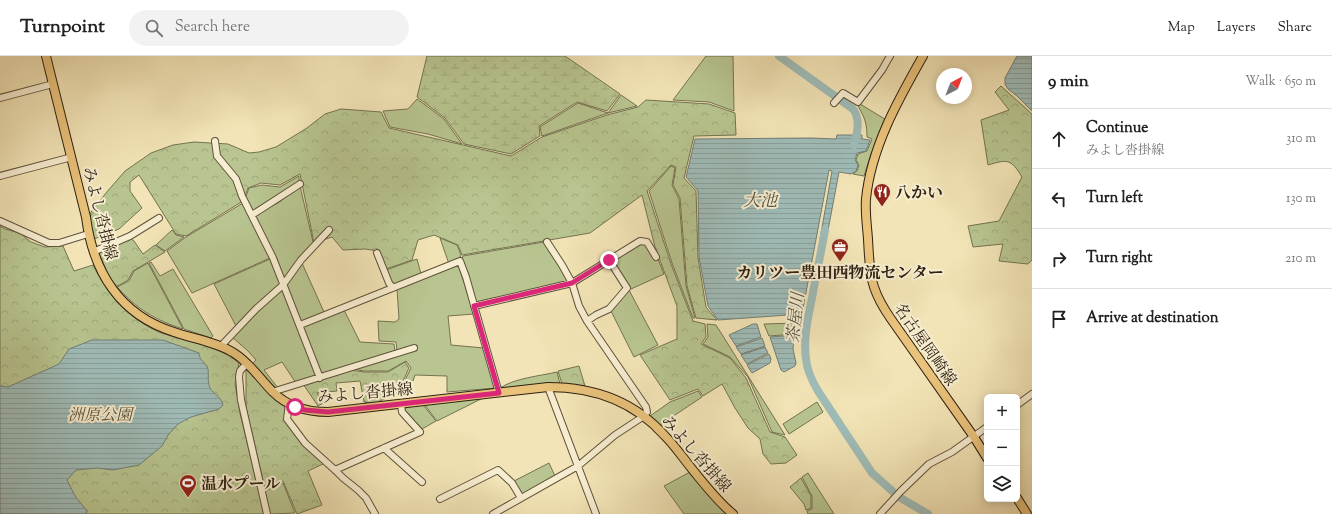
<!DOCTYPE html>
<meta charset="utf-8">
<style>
:root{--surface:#fff;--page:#f2f2f2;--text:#222;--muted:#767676;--line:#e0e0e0}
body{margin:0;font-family:"Sorts Mill Goudy","Noto Serif JP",serif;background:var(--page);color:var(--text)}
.controls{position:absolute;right:12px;bottom:12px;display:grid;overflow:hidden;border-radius:6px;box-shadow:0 2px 10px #0003}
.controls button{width:36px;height:36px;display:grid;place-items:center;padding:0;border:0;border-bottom:1px solid var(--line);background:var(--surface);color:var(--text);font:20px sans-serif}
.compass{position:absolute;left:936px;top:12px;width:36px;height:36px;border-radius:50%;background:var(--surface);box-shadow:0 2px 10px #0003;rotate:42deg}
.stop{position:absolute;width:12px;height:12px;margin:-9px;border:3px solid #db2777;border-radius:50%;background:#fff}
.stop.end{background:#db2777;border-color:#fff;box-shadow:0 1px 4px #0008}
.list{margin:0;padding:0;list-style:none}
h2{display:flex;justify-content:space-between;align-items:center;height:52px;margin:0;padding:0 16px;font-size:17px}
h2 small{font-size:13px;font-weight:400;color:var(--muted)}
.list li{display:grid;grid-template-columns:26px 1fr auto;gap:12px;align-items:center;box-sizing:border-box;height:60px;padding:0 16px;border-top:1px solid var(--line)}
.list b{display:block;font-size:15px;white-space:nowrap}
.list p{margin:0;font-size:13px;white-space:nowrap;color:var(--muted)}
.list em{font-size:13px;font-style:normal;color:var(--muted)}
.icon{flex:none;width:22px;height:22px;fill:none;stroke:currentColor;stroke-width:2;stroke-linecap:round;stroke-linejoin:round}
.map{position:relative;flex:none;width:1032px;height:458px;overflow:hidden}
header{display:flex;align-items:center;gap:24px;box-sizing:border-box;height:56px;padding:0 20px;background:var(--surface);border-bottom:1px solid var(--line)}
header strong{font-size:19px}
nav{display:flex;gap:22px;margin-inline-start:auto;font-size:14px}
.search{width:280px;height:36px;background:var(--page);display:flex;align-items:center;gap:10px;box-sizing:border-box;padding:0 14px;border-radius:22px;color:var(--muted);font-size:15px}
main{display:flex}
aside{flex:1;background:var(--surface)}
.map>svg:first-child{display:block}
.grass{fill:#b8c590;stroke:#737351}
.forest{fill:url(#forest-crowns);stroke:#737351}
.wetland{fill:url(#wetland-marsh);stroke:#737351}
.water{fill:url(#water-rules);stroke:#727e76}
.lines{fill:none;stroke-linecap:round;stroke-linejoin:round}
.river{stroke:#9fbcb8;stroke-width:8}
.minor-casing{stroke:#5f523b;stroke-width:8}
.major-casing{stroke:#2e2112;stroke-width:10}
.minor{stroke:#f7edd0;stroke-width:6}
.major{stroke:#e9c27b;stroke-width:8}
.route{stroke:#db2777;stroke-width:5}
.labels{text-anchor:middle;stroke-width:4;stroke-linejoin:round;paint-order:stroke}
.poi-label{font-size:16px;font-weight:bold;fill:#2e2112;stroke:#f7edd0;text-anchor:start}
.street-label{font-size:16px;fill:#2e2112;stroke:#f7edd0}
.park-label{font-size:16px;font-style:italic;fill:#575238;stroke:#f7edd0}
.water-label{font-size:17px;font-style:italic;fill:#505044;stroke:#f7edd0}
</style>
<header>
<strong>Turnpoint</strong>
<div class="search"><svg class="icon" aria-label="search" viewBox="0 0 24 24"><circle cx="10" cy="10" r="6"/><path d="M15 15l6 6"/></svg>Search here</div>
<nav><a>Map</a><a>Layers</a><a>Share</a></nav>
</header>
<main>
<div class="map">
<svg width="1032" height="458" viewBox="0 0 1032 458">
<defs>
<pattern id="forest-crowns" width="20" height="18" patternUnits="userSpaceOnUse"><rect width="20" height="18" fill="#b8c590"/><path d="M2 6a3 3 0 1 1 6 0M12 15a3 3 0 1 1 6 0" fill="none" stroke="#9ea97b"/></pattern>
<pattern id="wetland-marsh" width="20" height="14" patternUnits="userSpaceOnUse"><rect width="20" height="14" fill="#b8c590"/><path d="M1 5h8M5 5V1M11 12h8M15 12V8" fill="none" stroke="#9ea97b"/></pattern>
<pattern id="water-rules" width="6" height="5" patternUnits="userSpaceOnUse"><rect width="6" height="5" fill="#9fbcb8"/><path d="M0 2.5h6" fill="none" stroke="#89a19d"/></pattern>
</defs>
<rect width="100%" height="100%" fill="#f2e4b6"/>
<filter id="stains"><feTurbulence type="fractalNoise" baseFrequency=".005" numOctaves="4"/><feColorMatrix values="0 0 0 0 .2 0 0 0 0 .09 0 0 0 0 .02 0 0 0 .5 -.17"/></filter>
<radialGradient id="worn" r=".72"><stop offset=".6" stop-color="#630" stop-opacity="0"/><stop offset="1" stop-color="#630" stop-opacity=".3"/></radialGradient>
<path class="grass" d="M706 0H733L734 55 709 46 673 44Z
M621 39 637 50 608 57 542 80 540 71 578 47 608 57Z
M417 43 444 63 462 88 428 78 390 71 383 55 408 53Z
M860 48 888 65 871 98 864 120 853 118 857 115 859 109 856 104 858 98 867 95 872 83 867 81C867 68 865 62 858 50Z
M671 110 675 112 672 129 679 143 686 230 695 262H693L672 207 649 135Z
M299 120V125L281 139 252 156 245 143 249 132 262 129 280 131Z
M300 130 314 190 284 226 254 159 278 147Z
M243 147 270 202 192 237 167 195 186 181Z
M172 174 176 179 184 181 165 195 156 189Z
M440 182 457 189 461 199 459 204 449 208Z
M544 186 569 225 476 247 461 204 463 200Z
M641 186 652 188 664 218 631 233 612 204Z
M270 203 282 229 237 272 214 228Z
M417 203 421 218 393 230 386 214Z
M151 206 160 220 173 213 213 280 211 282 184 273 149 207Z
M148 207 183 273C155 264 137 253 117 231L129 225 134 215Z
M302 207 324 256 301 266 286 229Z
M458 208 474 258 448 260 451 289 484 292 496 332 447 336V320L415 319 413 325 405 324 411 312 406 305 388 315H364L352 313 417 293V289L397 295 396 286 379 285 378 265 395 266 399 263 397 233Z
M282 233 318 320 296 327 282 306 264 314 278 332 273 333 252 308 256 304 248 295 232 281 257 255Z
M629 234 658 289 634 301 611 255Z
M344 254 360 286 394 288 395 296 321 319 303 270Z
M797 267 795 278 769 280 764 268Z
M707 268 716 269 785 379 772 376 748 321 730 301 703 288 708 281Z
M557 316 560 328 501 334 500 332C515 322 540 320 557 316Z
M698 335 702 341 660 369 650 360 670 346Z
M485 341 437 365 424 348Z
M817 346 823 356 789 378 783 368Z
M423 349 436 365 422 373 405 354V351Z
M549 407 555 420 523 439 514 425Z
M690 416 729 458H684L664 430Z
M808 417 834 458H808L807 455 812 453V440L802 421Z
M283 427 295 457 270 458 265 435Z"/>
<path class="forest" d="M1001 30 1032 58V204L1028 208 999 205 1003 188 973 191 968 170 999 165 1022 121C1011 103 1008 103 988 109L981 64 1009 54 995 36Z
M646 44 709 48 735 57 736 79 694 80 684 122 696 135 698 202 706 251 717 264 696 262 687 230 680 142 673 129 676 111 671 109 647 135 671 208 693 265 705 268 706 281 701 288 730 302 746 322 770 376 785 381 797 399 786 407 771 408 763 398 760 383 748 372 735 352 722 328 703 340 698 333 670 344 640 299 677 283V250L655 191 642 139 590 177 462 199 458 189 434 179 418 184 412 204 386 213 378 195 365 193 343 194 332 181 314 187 300 118 280 129 261 127 248 132 243 145 186 180 176 178 139 119 130 126V135L142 152 119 173 94 183 90 165 91 156 106 137 125 115 151 97 173 89 194 86 228 88 249 97 259 96 276 91 307 72 325 58 341 53 381 56 389 72 511 100 542 81 607 59 638 51Z
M0 170 5 173 20 177 31 186 45 191 63 190 74 215 93 209C107 238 129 263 159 276 169 280 179 282 189 285 207 290 225 295 239 307L235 328 240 357 264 458H0Z
M130 182 134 185 143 198 155 189 165 196 133 215 128 224 116 231 109 220 98 195Z
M405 306 409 312 398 336 374 348 364 346 360 325 336 327 337 335 317 337 323 347 318 350 303 328 350 314 364 316H388Z
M579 310 585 330 562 328 558 315Z
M246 313 285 351V363L325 407 308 415 322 449 297 458 283 425 265 433 246 351Z
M801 422 811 440V452L806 454 804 448 790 431Z"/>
<path class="wetland" d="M427 0H565L620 38 607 55 577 46 539 70 540 80 511 98 464 88 445 62 417 41Z"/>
<path class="water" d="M1017 0H1032V55L1017 40 1008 33 1005 28V22Z
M837 79H862V83L870 84 866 95 857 97 855 104 858 109 856 115 851 118 839 116 826 185 820 183 832 115 829 114 802 258 718 264 708 250 699 201 698 135 686 121 695 83 811 82 836 83Z
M753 268H757L761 281 736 290 729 279Z
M794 279 793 293 796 307 795 310 784 316 781 314 770 281Z
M762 282 765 290 741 298 736 291Z
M92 284H163L199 297C199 304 206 307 208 313 209 319 207 325 210 332 214 339 221 340 223 349L219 353 191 361 178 368 168 379 162 390 139 409 113 414 97 412 76 414 67 424 75 440 87 455 86 458H0V330L8 331 59 308 69 293Z
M765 291 768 297 747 308 741 299Z
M769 298 771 303 770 307 752 317 747 309Z"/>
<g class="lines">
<path class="river" d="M779 0 853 53C861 64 857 78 854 89
M825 174C821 197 816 219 812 242 808 261 803 283 806 303 807 314 812 325 818 335L872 417 899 441 928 458"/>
<defs>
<path id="minor" d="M0 42 53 28
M834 47 843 37 858 46 882 14 890 0
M215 85 217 100 236 123 242 140 273 202 320 322
M0 120 72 101
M252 159 300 128
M0 165 49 187H59L88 178
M93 196 130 180 159 162
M377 197 389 227 393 232
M474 250 572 227 640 185 647 186 656 201
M587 265 596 259 609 253 627 232 609 204
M300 269 460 205 466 221 499 337
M221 290 256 253 283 229 301 204 329 174
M247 307 240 315 239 321 241 344 267 458
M548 331 596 458
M272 336 414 292
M289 348 287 363 305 387 335 414 343 422 358 434 366 442 375 458
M1017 349 1032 338
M384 392 422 426
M335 414 420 376 402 356 401 349
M440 443 498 414 512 427 521 442
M493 458 578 410 615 379 644 360 647 356 646 351 587 265 579 250 572 227 562 209 547 186
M880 458 901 435 929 408 952 396 987 371"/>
<path id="major" d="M46 0 86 161C93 216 120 259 174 276 194 283 217 286 234 297 250 307 260 323 273 336 288 351 307 356 328 356L548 331C594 331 634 345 665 380 675 390 683 402 692 413 705 429 717 445 733 458
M923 0C898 44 871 92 866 143 865 156 867 170 868 183 869 199 869 216 874 231 878 243 884 253 891 263L974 381 987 402
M1017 442 1027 458"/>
</defs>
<use href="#minor" class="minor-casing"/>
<use href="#major" class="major-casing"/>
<use href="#minor" class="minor"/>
<use href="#major" class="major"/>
</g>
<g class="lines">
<path class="route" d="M295 351 305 354 328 356 499 337 474 250 572 227 609 204"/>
</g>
<defs>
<symbol id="restaurant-pin" viewBox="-11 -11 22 30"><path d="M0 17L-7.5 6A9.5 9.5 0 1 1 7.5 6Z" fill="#8f2418" stroke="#f7edd0"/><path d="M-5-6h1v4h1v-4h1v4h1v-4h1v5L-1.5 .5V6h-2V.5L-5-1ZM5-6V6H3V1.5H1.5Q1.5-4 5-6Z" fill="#fff"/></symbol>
<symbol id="office-pin" viewBox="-11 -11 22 30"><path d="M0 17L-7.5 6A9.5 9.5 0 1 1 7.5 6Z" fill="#8f2418" stroke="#f7edd0"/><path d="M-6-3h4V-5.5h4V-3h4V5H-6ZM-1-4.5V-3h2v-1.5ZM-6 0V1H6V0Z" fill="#fff"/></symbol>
<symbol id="stadium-pin" viewBox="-11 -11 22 30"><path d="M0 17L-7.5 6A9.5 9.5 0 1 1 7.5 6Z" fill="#8f2418" stroke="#f7edd0"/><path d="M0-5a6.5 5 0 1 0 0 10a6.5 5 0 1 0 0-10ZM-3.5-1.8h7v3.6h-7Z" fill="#fff"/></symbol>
</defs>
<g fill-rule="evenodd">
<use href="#restaurant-pin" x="872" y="126" width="20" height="27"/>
<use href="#office-pin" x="830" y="181" width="20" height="27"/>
<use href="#stadium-pin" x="178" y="417" width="20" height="27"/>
</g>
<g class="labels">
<g class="poi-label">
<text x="895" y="142">八かい</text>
<text x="840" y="222" text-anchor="middle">カリツー豊田西物流センター</text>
<text x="201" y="433">温水プール</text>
</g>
<g class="street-label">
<text transform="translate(101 157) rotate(76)" y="6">みよし沓掛線</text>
<text transform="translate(926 288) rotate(55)" y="6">名古屋岡崎線</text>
<text transform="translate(365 336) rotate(-5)" y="6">みよし沓掛線</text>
<text transform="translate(697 397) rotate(49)" y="6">みよし沓掛線</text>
</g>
<g class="park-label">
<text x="100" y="364">洲原公園</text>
</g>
<g class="water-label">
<text x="760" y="150">大池</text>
<text transform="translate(795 262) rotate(-84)" y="6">茶屋川</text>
</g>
</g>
<rect width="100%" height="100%" filter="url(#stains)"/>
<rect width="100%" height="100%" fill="url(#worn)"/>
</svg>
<div class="controls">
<button>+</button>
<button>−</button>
<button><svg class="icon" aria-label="layers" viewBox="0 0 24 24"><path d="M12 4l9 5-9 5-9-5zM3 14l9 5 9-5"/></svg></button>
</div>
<svg class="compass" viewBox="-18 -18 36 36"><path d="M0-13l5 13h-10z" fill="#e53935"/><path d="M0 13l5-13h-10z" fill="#767676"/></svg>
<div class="stop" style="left:295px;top:351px"></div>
<div class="stop end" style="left:609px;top:204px"></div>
</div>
<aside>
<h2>9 min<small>Walk · 650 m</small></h2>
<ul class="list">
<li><svg class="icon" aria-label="ahead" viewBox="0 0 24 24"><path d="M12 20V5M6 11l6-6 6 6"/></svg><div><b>Continue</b><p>みよし沓掛線</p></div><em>310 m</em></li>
<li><svg class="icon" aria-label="left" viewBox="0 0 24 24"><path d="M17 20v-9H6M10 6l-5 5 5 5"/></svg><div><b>Turn left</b></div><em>130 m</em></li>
<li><svg class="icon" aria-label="right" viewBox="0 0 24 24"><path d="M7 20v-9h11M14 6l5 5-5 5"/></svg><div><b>Turn right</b></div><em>210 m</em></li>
<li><svg class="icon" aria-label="arrive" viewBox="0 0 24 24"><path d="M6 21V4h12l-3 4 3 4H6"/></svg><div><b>Arrive at destination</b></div></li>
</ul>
</aside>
</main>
